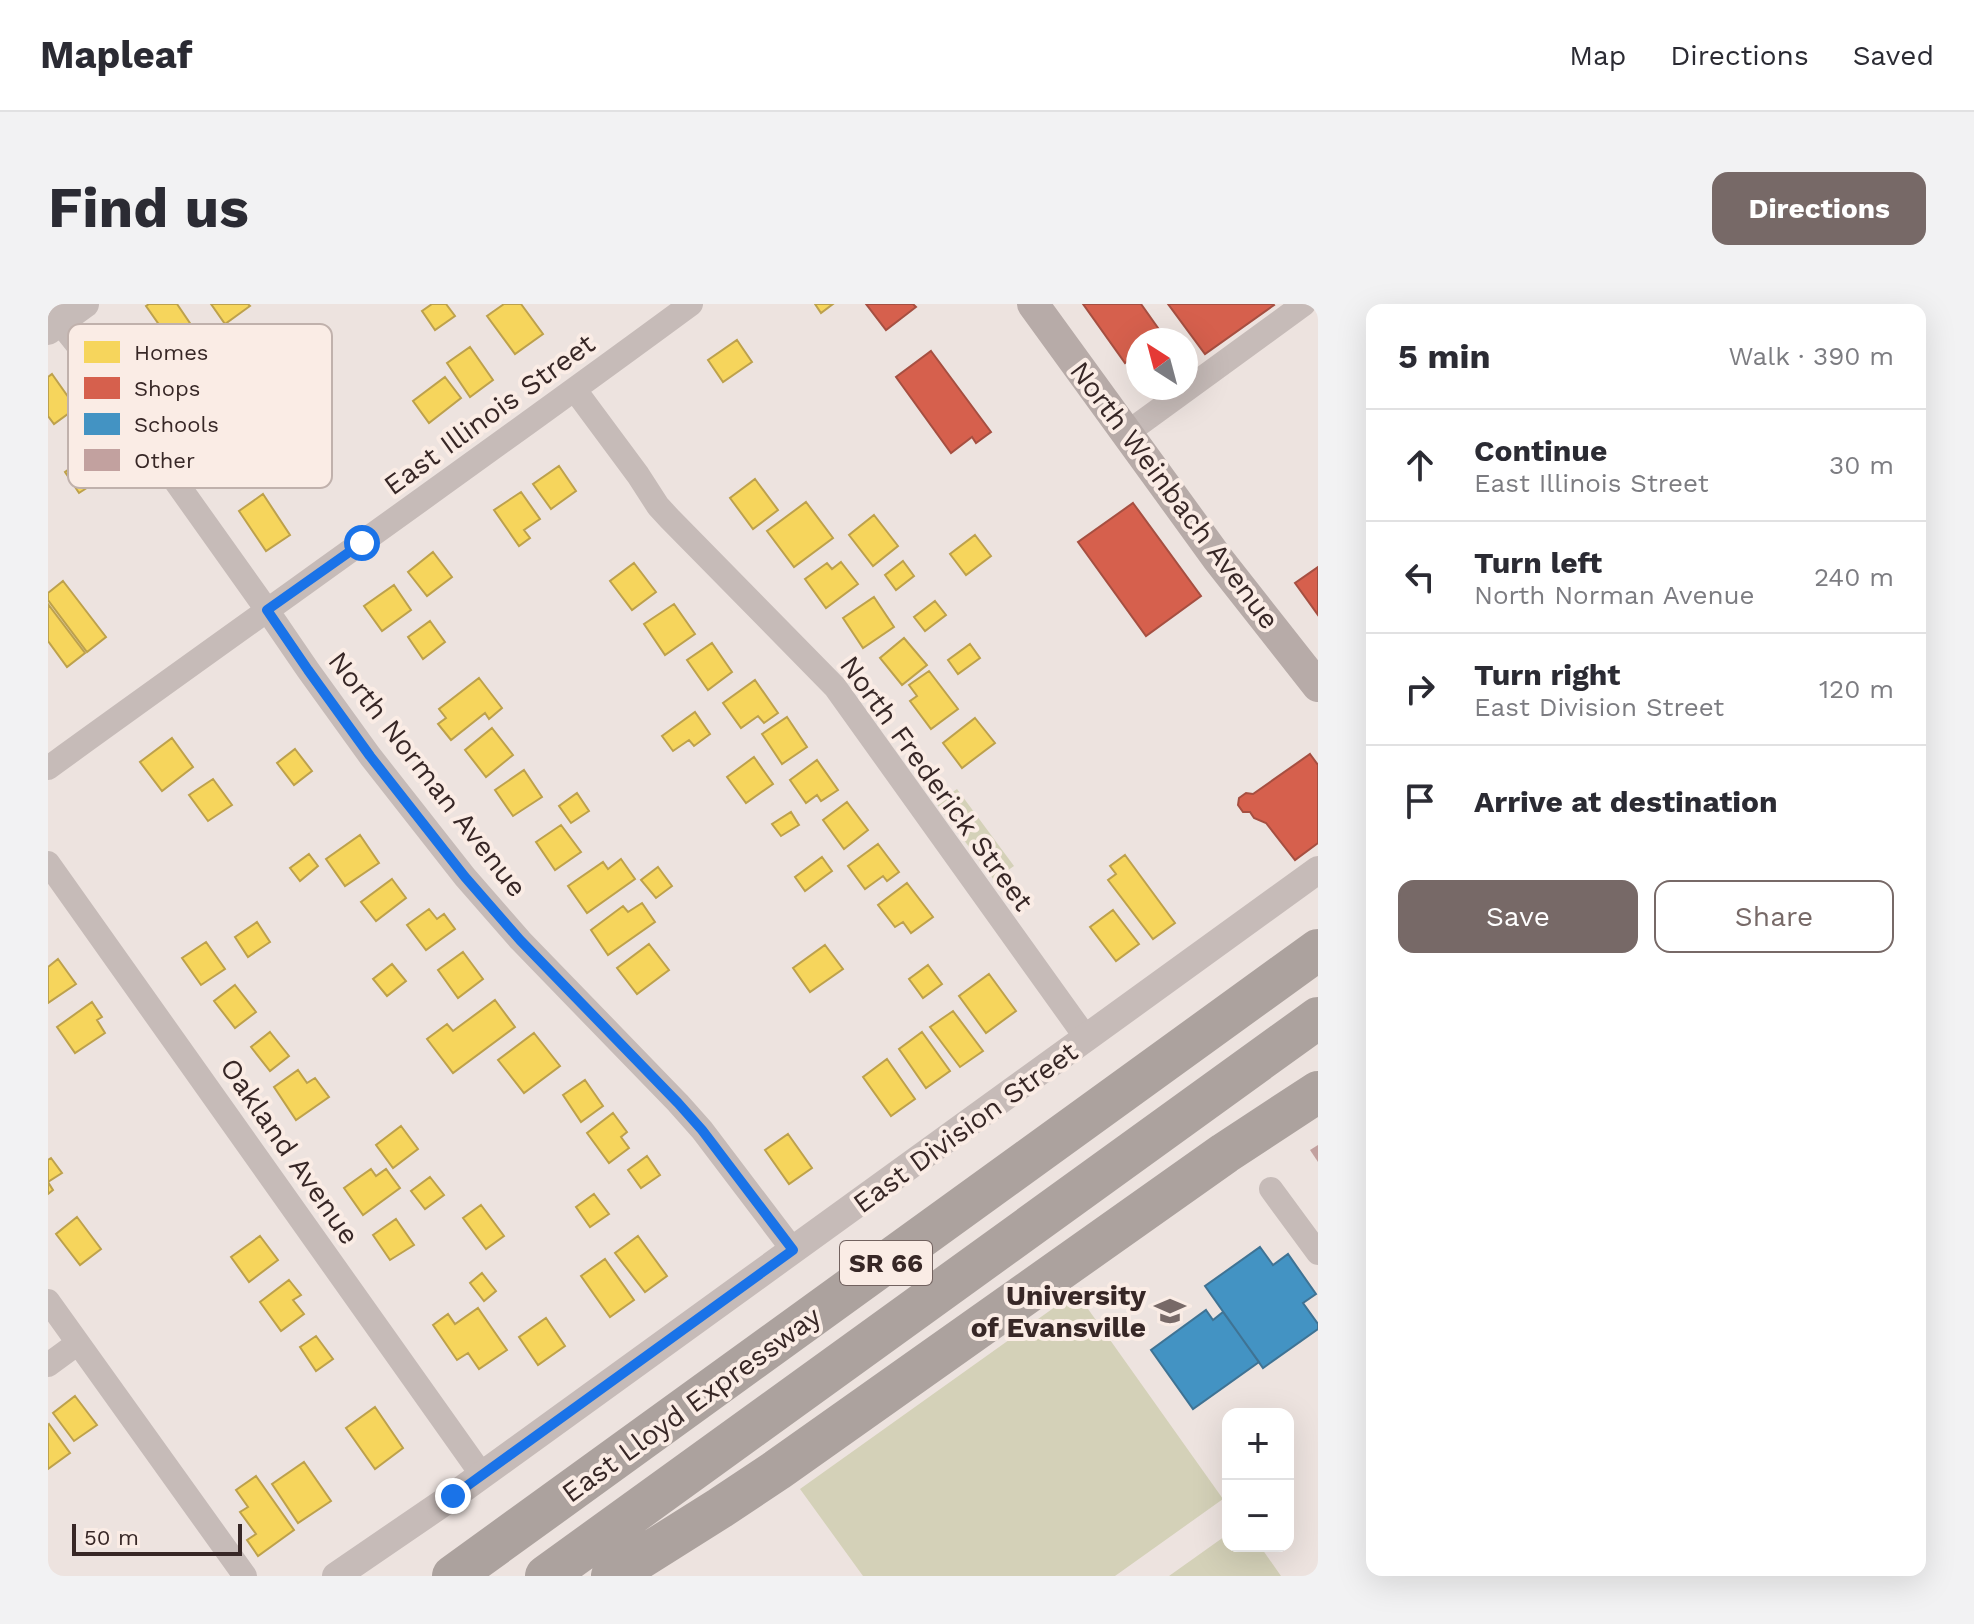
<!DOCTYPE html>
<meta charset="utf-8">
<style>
:root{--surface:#fff;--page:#f2f2f3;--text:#2b2b33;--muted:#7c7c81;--line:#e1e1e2;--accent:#776967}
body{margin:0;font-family:"Work Sans",sans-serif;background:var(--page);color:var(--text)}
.controls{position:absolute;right:24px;bottom:24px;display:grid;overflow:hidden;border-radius:16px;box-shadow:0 8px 32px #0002}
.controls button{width:72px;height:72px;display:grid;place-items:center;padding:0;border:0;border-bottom:2px solid var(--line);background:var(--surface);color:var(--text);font:40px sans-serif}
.compass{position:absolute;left:1078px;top:24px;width:72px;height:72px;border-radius:50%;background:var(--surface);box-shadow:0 8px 32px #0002;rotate:324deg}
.scale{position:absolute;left:24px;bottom:20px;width:170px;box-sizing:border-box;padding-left:8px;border:4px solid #372726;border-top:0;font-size:22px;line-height:28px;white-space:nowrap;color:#372726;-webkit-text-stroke:6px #faece5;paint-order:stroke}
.stop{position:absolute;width:24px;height:24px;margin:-18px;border:6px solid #1a73e8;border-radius:50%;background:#fff}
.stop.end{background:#1a73e8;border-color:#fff;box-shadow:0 2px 8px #0008}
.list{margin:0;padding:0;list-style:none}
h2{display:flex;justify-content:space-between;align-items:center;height:104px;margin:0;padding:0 32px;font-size:34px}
h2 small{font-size:26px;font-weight:400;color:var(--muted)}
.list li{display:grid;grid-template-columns:52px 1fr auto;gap:24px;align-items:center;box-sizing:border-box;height:112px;padding:0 32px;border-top:2px solid var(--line)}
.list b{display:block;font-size:30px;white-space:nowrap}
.list p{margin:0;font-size:26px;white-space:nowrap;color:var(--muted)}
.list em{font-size:26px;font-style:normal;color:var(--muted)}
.actions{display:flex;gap:16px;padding:24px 32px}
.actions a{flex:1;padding:18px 0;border:2px solid var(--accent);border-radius:16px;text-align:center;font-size:28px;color:var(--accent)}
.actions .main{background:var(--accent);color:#fff}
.icon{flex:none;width:44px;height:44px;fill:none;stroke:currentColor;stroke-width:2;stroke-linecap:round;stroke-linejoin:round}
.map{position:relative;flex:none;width:1270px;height:1272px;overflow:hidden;border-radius:16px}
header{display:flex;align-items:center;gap:48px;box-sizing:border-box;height:112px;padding:0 40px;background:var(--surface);border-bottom:2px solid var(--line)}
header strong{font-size:38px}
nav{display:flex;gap:44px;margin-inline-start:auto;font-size:28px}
.intro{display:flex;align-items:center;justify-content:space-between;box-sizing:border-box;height:192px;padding:0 48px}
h1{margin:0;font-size:56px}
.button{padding:20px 36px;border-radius:16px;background:var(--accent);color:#fff;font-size:28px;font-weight:700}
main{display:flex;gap:48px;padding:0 48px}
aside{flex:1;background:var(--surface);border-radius:16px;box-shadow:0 8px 32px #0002}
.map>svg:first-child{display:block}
.green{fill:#d4d1b8}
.homes{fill:#f6d55c;stroke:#bda14c;stroke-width:2}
.shops{fill:#d6604d;stroke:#a64f41;stroke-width:2}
.schools{fill:#4393c3;stroke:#3f7394;stroke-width:2}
.building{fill:#c2a19f}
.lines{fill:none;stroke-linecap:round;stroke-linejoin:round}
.minor{stroke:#c6bbb8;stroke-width:24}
.tertiary{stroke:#c6bbb8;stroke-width:28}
.secondary{stroke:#b7aba8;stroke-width:32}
.motorway{stroke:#aca29e;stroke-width:42}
.route{stroke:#1a73e8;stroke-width:10}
.labels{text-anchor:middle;stroke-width:8;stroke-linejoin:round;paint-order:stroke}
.shield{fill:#faece5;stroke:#72625f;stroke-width:2}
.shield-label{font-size:26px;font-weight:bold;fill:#372726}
.street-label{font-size:28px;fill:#372726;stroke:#faece5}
.poi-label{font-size:28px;font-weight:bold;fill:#372726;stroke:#faece5;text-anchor:end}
.key{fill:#faece5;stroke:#c0b1ac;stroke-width:2}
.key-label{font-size:22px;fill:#372726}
</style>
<header>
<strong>Mapleaf</strong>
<nav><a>Map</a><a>Directions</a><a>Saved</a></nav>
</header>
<div class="intro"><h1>Find us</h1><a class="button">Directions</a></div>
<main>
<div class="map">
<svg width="1270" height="1272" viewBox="0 0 1270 1272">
<rect width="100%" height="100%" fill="#ede3df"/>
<path class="green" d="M909 485 966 562 946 576 888 499Z
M1028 988 1175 1195 1067 1272H815L752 1185Z
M1180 1230V1242H1212L1233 1272H1121Z"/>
<path class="homes" d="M101 0H129L152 34 131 49 98 2Z
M163 0H200L202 2 177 20Z
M384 0H398L407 12 387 26 374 7Z
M456 0H473L495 30 467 50 439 12Z
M767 0H785L773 9Z
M689 36 704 58 675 78 660 56Z
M422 43 445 76 422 93 399 59Z
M4 70 28 104 6 120 0 112V73Z
M397 73 413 94 381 119 365 97Z
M31 158 45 180 31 189 17 168Z
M511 162 528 187 503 205 485 180Z
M707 175 730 206 705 225 682 194Z
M473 188 492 215 476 226 482 234 471 242 446 206Z
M215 190 242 231 218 247 191 207Z
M758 198 785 234 746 263 719 227Z
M826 211 850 242 825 262 801 231Z
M927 231 943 252 918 271 902 250Z
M385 248 404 273 379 292 360 268Z
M855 257 866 272 848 286 837 271Z
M793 258 810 280 778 304 757 275 779 259 784 265Z
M586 259 608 288 584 306 562 277Z
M15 277 58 333 39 348 0 296V289Z
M346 281 363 306 334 327 316 302Z
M826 293 846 323 815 344 795 314Z
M887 297 898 311 877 327 866 313Z
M0 300 37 349 19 363 0 337Z
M626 300 647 330 617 351 596 320Z
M382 317 397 338 375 355 360 333Z
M856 334 879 361 854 381 832 354Z
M664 339 684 368 660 386 639 356Z
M922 340 932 354 910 370 900 356Z
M881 367 910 405 883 425 862 397 869 392 861 381Z
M431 374 454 404 441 415 437 409 403 436 390 420 398 414 391 405Z
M707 376 730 409 716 419 710 412 693 424 675 399Z
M647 408 662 430 646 442 641 436 625 447 614 432Z
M739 413 759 443 734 460 714 430Z
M927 414 947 439 914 464 895 439Z
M444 424 465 451 438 473 417 446Z
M124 434 145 463 114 487 92 458Z
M247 445 264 467 246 481 229 459Z
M706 453 725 480 698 499 679 473Z
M769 456 790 486 773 497 769 491 758 499 742 476Z
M476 466 494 493 465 512 447 486Z
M165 475 184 501 160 517 141 491Z
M529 489 541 507 523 519 511 502Z
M799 498 820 526 796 545 775 516Z
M743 508 751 521 733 532 724 520Z
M513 521 533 548 507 566 488 538Z
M312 531 331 559 297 582 278 555Z
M830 540 851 568 839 577 835 572 817 585 800 562Z
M261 550 270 562 252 577 242 564Z
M1077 551 1127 619 1105 635 1060 576 1068 570 1062 562Z
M774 553 784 567 757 587 747 573Z
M573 555 587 575 539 609 520 582 555 558 560 565Z
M610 563 624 582 608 594 593 576Z
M344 575 358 594 328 617 313 598Z
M859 579 885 613 863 629 855 618 847 623 830 601Z
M594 599 607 618 560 651 543 626 575 602 580 608Z
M381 605 389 615 396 610 407 625 378 646 359 621Z
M1065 606 1091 640 1068 657 1042 623Z
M209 618 222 638 200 653 187 633Z
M158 638 177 665 153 681 134 654Z
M601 640 621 666 589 690 569 664Z
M777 641 795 665 762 688 745 664Z
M415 648 435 675 410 694 390 666Z
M10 655 28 680 0 699V663Z
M344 660 358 677 339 692 325 675Z
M880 661 894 680 875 694 861 675Z
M941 670 968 707 938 729 911 692Z
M187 681 208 708 187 724 166 697Z
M447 696 467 723 405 769 379 735 399 720 405 727Z
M44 698 54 713 49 716 57 729 27 749 9 723Z
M905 707 935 747 912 763 882 723Z
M222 728 241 752 222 767 203 743Z
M874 728 902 767 878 784 851 745Z
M486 729 512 762 476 789 450 756Z
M839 755 867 795 843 812 815 773Z
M250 766 259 779 267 774 281 793 248 816 226 783Z
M537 776 555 802 533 818 515 791Z
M565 809 579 828 573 833 581 844 561 859 539 829Z
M353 822 370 845 345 864 328 841Z
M740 830 764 864 741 880 717 846Z
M599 852 612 871 593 884 580 866Z
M3 854 14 869 0 878 5 886 0 890V856Z
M323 865 328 872 338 865 352 884 315 911 296 884Z
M382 873 396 891 377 905 363 887Z
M546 890 561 910 542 923 528 903Z
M433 901 456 932 438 945 415 914Z
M29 913 53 945 32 961 8 930Z
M348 915 366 941 342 956 325 931Z
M212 932 230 956 201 978 183 953Z
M590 932 619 972 597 988 567 949Z
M557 955 586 996 562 1013 533 972Z
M434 969 448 987 436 997 422 979Z
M241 976 253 991 245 996 256 1010 233 1027 212 998Z
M430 1004 459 1046 431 1065 420 1049 409 1056 385 1021 400 1010 407 1020Z
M498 1014 517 1042 490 1061 471 1033Z
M268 1032 285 1055 268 1067 252 1043Z
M27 1092 49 1121 26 1137 5 1109Z
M327 1103 355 1144 327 1165 298 1124Z
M1 1120 22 1149 0 1165V1121Z
M256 1158 283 1197 250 1219 224 1180Z
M208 1172 246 1226 210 1252 199 1236 208 1230 192 1208 200 1203 188 1186Z"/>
<path class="shops" d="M818 0H865L868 3 838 26Z
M1035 0H1093L1115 31 1109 36H1090V49L1077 59Z
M1120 0H1225L1226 1 1157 50Z
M883 47 943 128 928 139 924 133 903 149 848 73Z
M1085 199 1153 292 1098 332 1030 238Z
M1270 263V311L1247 279Z
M1262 450 1270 461V539L1247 556 1218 519 1206 514 1202 508H1195L1190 501 1191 494 1198 489 1205 490Z"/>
<path class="schools" d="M1212 943 1225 961 1240 950 1268 990 1255 999 1270 1020V1025L1215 1064 1157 982Z
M1158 1006 1165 1016 1175 1008 1211 1058 1145 1105 1103 1046Z"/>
<path class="building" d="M1270 841V858L1262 846Z"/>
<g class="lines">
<path class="minor" d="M0 4 28 39 118 164 219 306 260 366 322 452 417 573 472 636 630 799 654 826 745 946
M527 86 590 171 610 202 622 215 787 383 1039 735
M1079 129 1256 0
M0 464C214 309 430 157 643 0
M0 559 434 1171
M1223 885 1270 949
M0 997 197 1272
M0 1061 30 1039"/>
<path class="tertiary" d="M0 27 37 0
M288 1272 405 1192 1270 566"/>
<path class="secondary" d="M985 0 1170 255 1270 382"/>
<path class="motorway" d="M405 1272 1270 646
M498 1272 1270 714
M564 1272 672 1204 729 1166 1177 849 1270 788"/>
</g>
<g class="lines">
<path class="route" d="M314 239 219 306 260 366 322 452 417 573 472 636 630 799 654 826 745 946 405 1192"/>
</g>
<defs>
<symbol id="university-bare" viewBox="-9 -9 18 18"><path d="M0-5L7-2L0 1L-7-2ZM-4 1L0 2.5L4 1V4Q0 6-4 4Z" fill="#776967" stroke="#faece5" stroke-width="2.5" paint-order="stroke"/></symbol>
</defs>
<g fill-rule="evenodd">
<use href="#university-bare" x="1100" y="985" width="44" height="44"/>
</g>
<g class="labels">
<rect class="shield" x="792" y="937" width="92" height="44" rx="6"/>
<g class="shield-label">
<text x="838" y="968">SR 66</text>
</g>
<g class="street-label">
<text transform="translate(441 110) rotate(-36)" y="10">East Illinois Street</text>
<text transform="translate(1127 191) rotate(53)" y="10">North Weinbach Avenue</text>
<text transform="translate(380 470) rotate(52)" y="10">North Norman Avenue</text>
<text transform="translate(889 479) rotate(54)" y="10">North Frederick Street</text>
<text transform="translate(917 823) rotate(-36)" y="10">East Division Street</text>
<text transform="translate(242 847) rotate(55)" y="10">Oakland Avenue</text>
<text transform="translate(643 1100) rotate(-36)" y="10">East Lloyd Expressway</text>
</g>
<g class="poi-label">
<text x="1098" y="1001">University<tspan x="1098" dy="32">of Evansville</tspan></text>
</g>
</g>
<rect x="20" y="20" width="264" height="164" rx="12" class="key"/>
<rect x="36" y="37" width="36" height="22" fill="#f6d55c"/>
<rect x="36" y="73" width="36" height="22" fill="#d6604d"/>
<rect x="36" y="109" width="36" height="22" fill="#4393c3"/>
<rect x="36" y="145" width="36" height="22" fill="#c2a19f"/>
<g class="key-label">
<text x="86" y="56">Homes</text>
<text x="86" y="92">Shops</text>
<text x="86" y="128">Schools</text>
<text x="86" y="164">Other</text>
</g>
</svg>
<div class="controls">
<button>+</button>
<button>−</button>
</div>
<svg class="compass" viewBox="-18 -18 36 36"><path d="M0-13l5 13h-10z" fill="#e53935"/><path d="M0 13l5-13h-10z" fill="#7c7c81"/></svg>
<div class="scale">50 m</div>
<div class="stop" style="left:314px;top:239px"></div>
<div class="stop end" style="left:405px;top:1192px"></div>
</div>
<aside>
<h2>5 min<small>Walk · 390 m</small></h2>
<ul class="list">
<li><svg class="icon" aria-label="ahead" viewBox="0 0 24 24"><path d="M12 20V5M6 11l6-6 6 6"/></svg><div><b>Continue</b><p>East Illinois Street</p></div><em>30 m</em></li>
<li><svg class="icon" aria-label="left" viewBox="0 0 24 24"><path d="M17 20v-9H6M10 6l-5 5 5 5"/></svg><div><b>Turn left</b><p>North Norman Avenue</p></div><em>240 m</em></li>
<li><svg class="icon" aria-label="right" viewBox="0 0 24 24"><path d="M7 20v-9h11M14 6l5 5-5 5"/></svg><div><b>Turn right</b><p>East Division Street</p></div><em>120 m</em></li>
<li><svg class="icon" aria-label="arrive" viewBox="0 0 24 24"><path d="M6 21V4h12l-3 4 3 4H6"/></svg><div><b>Arrive at destination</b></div></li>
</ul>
<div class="actions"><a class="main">Save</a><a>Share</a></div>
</aside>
</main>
